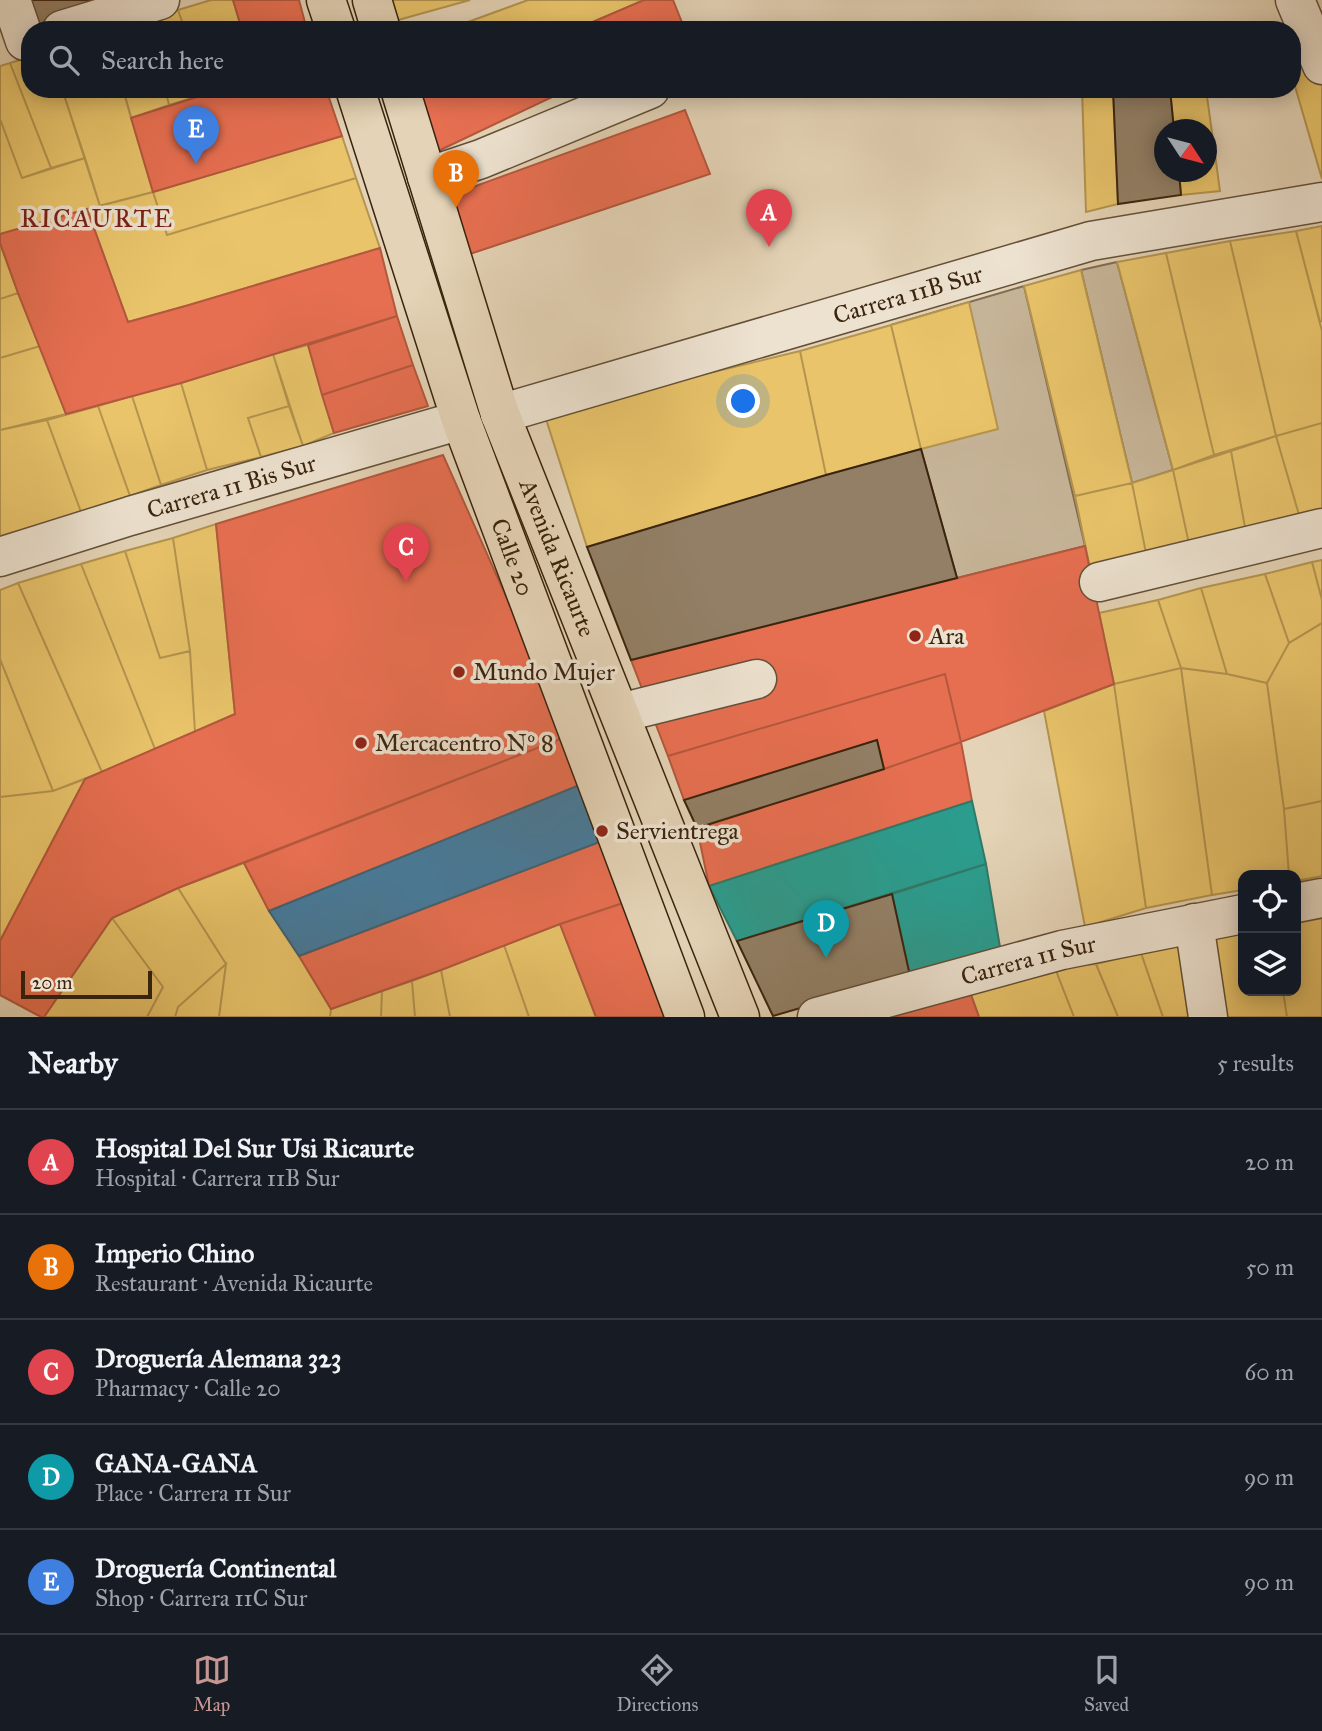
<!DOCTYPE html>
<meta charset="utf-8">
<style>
:root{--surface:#171b24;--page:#242831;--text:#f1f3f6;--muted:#9ea1a6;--line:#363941;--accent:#c59692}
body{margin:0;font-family:"IM FELL Great Primer",serif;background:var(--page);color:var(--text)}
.controls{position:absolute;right:21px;bottom:21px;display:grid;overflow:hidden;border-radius:14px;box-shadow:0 4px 18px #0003}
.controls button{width:63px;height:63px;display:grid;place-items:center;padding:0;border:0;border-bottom:2px solid var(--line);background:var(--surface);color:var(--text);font:35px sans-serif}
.compass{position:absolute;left:1154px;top:119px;width:63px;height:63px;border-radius:50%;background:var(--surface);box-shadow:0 4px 18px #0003;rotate:126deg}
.scale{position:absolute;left:21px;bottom:18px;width:131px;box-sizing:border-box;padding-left:7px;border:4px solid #3a240e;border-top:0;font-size:19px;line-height:24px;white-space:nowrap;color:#3a240e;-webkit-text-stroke:5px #ede2d0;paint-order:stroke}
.you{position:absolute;left:744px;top:402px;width:24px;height:24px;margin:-18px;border:5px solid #fff;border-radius:50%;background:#1a73e8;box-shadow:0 0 0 10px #1a73e833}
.badge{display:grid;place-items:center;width:46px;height:46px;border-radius:50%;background:var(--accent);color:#fff;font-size:23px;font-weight:700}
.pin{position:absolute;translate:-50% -58px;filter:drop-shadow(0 2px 4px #0008)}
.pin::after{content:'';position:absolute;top:37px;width:24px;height:21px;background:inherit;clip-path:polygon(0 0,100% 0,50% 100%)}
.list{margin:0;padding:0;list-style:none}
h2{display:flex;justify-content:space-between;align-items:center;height:91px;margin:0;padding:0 28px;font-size:30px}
h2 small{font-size:23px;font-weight:400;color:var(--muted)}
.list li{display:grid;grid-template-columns:46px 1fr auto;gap:21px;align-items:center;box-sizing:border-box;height:105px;padding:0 28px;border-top:2px solid var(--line)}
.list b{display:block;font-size:26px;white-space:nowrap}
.list p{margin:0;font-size:23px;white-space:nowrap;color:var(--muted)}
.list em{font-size:23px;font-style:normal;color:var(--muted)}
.icon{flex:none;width:38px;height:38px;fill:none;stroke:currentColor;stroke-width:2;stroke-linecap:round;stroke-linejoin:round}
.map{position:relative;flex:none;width:1322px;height:1017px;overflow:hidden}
.search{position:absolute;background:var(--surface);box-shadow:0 4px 18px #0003;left:21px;right:21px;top:21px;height:77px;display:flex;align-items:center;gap:18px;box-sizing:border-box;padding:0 24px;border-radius:28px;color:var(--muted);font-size:26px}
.sheet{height:616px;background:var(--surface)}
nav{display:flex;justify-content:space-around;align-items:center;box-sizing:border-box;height:98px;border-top:2px solid var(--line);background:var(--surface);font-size:19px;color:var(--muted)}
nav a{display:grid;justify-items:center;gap:4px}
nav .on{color:var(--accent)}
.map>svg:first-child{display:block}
.green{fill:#c7b599;stroke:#806c54;stroke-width:2}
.homes{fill:#e9c46a;stroke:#b4944e;stroke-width:2}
.shops{fill:#e76f51;stroke:#b3583d;stroke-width:2}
.schools{fill:#2a9d8f;stroke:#2f7968;stroke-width:2}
.public{fill:#457b9d;stroke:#426172;stroke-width:2}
.building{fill:#927f65;stroke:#3a240e;stroke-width:2}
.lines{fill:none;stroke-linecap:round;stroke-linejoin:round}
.minor-casing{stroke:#645038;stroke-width:41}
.major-casing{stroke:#3a240e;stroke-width:41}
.minor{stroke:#ede2d0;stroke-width:38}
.major{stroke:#e4d3b6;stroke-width:38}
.poi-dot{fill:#8f2418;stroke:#ede2d0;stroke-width:2.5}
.labels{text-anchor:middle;stroke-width:7;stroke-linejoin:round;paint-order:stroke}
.street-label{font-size:24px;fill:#3a240e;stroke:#ede2d0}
.poi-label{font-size:24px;fill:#3a240e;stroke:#ede2d0;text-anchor:start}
.neighbourhood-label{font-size:26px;letter-spacing:2px;fill:#7a1f14;stroke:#ede2d0}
</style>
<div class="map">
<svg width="1322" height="1017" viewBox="0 0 1322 1017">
<rect width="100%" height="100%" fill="#e4d3b6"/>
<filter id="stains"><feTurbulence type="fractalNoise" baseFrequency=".00286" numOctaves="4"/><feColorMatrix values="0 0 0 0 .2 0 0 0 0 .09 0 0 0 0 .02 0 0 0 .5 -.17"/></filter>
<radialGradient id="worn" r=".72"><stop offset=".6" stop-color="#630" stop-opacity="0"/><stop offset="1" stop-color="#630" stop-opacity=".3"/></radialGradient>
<path class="green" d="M1117 262 1173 470 1132 483 1081 270Z
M1024 286 1085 546 957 578 921 449 891 325Z"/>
<path class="homes" d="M211 0H233L242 30H185L178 10Z
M384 0H470L391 22Z
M528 0H644L574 30H446Z
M178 10 185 30H148L146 20Z
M30 57V89H62L85 158 51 168 10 63Z
M10 63 51 168 22 178 0 119V66Z
M1292 67 1318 71 1322 82V179L1292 76Z
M62 89H123L153 192 100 206Z
M123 89H165L169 105 131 118Z
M165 89H204L206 94 169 105Z
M1082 89H1113L1118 204 1086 212Z
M1170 89H1206L1220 191 1181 195 1179 172H1206V130H1174Z
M0 119 22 178 85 158 100 206 0 234Z
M342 136 356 178 167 235 153 192Z
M356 178 380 248 189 305 128 322 87 209 153 192 167 235Z
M1322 226V321L1320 322 1296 231Z
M1296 231 1322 331V423L1276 436 1230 241Z
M1230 241 1276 436 1214 455 1166 253Z
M0 243 18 293 0 299Z
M1166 253 1214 455 1173 470 1117 262Z
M1081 270 1132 483 1075 496 1024 286Z
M18 293 40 346 0 358V299Z
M969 302 998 429 921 449 891 325Z
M891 325 921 449 826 475 800 351Z
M308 345 334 433 303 446 273 354Z
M40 346 66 414 0 430V358Z
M800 351 826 475 587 547 544 413Z
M273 354 289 406 248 418 261 457 207 470 181 383Z
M181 383 207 470 161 485 132 396Z
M132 396 161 485 130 496 98 406Z
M98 406 130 496 81 512 47 420Z
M289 406 303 446 261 457 248 418Z
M47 420 81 512 0 536V430Z
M1322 423V520L1302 525 1276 436Z
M1276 436 1302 525 1247 538 1231 451Z
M1231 451 1247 538 1191 553 1173 470Z
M1173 470 1191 553 1148 563 1132 483Z
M1132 483 1148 563 1092 578 1075 496Z
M216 524 235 714 195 732 190 651 173 538Z
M173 538 190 651 160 658 125 551Z
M125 551 160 658 190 651 195 732 155 749 81 564Z
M1322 560V600L1312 562Z
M1312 562 1322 600V623L1289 643 1265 574Z
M81 564 155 749 102 772 18 583Z
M1265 574 1289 643 1267 683 1227 674 1201 588Z
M18 583 102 772 53 791 0 659V590Z
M1201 588 1227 674 1181 668 1158 600Z
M1158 600 1181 668 1114 684 1099 613Z
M1322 623V801L1284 809 1267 683 1289 643Z
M0 659 53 791 0 797Z
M1181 668 1212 895 1146 908 1114 684Z
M1181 668 1227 674 1267 683 1284 809 1289 875H1243V890L1212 895Z
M1114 684 1146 908 1085 927 1044 711Z
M85 779 0 941V797L53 791Z
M1322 801V876L1296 881V875H1289L1284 809Z
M244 863 269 911 299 956 331 1009 330 1017H219L226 964 178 888Z
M178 888 226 964 178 1007 175 1017H147L163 987 112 918Z
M1322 917V1017H1287L1283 991H1296V922Z
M112 918 163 987 147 1017H44Z
M560 924 596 1017H529L504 945Z
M1243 932V991H1283L1287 1017H1214L1206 940Z
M1188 943 1200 1017H1163L1141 953Z
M504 945 529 1017H450L441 970Z
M1141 953 1163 1017H1118L1096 964Z
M226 964 219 1017H175L178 1007Z
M1096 964 1118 1017H1074L1055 968Z
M1055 968 1074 1017H979L970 992Z
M441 970 450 1017H415L412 981Z
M412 981 415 1017H381L382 991Z
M382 991 381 1017H330L331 1009Z"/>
<path class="shops" d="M233 0H299L307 30H242Z
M644 0H673L685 30H574Z
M222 89H326L342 136 153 192 131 118Z
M433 89H569L434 153 415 97Z
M685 110 710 174 467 255 448 196Z
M87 209 128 322 189 305 380 248 397 316 181 383 66 414 18 293 0 243V234Z
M397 316 413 365 322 395 308 345Z
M413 365 428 406 334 433 322 395Z
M443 455 568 736 178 888 112 918 44 1017H41L0 995V941L85 779 235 714 216 524Z
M1085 546 1114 684 961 742 945 674 668 756 631 660Z
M945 674 961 742 884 769 877 740 684 800 668 756Z
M568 736 587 782 269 911 244 863Z
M961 742 972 801 709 886 697 828 884 769Z
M610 838 632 900 560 924 441 970 331 1009 299 956Z
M632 900 676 1017H596L560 924Z
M970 992 979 1017H878Z"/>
<path class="schools" d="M972 801 986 864 737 941 709 886Z
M986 864 1001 953 910 976 892 894Z"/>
<path class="public" d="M587 782 610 838 299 956 269 911Z"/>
<path class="building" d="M23 0H119L31 27Z
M1113 89H1170L1174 130H1164V172H1179L1181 195 1118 204Z
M921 449 957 578 631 660 587 547 826 475Z
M877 740 884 769 697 828 684 800Z
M892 894 910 976 773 1016 737 941Z"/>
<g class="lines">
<defs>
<g id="minor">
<path d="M11 0 25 41"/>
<path d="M1295 0 1322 65"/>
<path d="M62 30 160 0"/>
<path d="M427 177 481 159 650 89"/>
<path id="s1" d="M500 414 1091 241 1322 202"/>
<path id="s2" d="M0 557 130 516 461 420"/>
<path d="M1099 582 1322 528"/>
<path d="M620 713 757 679"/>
<path d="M1296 903 1322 898"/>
<path d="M1194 923 1208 1017"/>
<path id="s3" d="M817 1017 1062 950 1243 914"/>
</g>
<g id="major">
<path d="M326 0 336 30"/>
<path d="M372 0 381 30"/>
<path id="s4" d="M355 89 461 420 685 1017"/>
<path id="s5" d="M400 89 500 414 740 1017"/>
</g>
</defs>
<use href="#minor" class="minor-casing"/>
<use href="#major" class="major-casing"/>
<use href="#minor" class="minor"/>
<use href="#major" class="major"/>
</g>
<g class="poi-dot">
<circle cx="915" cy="636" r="7"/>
<circle cx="459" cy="672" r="7"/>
<circle cx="361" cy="743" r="7"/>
<circle cx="602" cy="831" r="7"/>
</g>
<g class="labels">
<g class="street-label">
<text dy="8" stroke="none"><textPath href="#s1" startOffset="425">Carrera 11B Sur</textPath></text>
<text dy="8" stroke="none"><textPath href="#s2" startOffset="242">Carrera 11 Bis Sur</textPath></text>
<text dy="8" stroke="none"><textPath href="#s4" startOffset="494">Calle 20</textPath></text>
<text dy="8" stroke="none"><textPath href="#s5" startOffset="495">Avenida Ricaurte</textPath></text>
<text dy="8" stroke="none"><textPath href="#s3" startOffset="219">Carrera 11 Sur</textPath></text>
</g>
<g class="poi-label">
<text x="929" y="644">Ara</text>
<text x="473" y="680">Mundo Mujer</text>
<text x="375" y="751">Mercacentro Nº 8</text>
<text x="616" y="839">Servientrega</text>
</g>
<g class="neighbourhood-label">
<text x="97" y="227">RICAURTE</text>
</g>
</g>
<rect width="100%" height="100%" filter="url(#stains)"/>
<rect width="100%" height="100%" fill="url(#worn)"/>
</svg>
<div class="controls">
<button><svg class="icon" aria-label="locate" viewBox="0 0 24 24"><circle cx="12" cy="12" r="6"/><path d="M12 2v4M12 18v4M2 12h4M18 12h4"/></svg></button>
<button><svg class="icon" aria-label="layers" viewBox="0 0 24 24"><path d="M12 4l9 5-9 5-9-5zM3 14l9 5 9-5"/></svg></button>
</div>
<svg class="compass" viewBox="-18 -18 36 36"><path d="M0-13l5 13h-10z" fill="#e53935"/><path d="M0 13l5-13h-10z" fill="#9ea1a6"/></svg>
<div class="scale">20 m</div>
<div class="you"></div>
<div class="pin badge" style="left:769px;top:247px;background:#e0444e">A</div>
<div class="pin badge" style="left:456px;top:208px;background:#e8710a">B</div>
<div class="pin badge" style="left:406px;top:582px;background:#e0444e">C</div>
<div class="pin badge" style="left:826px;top:958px;background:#0f9aa8">D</div>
<div class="pin badge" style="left:196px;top:164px;background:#3f7fe0">E</div>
<div class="search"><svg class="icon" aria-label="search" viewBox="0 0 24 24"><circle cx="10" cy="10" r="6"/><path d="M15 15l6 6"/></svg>Search here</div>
</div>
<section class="sheet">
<h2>Nearby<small>5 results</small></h2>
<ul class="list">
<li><span class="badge" style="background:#e0444e">A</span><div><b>Hospital Del Sur Usi Ricaurte</b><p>Hospital · Carrera 11B Sur</p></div><em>20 m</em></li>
<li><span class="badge" style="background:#e8710a">B</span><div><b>Imperio Chino</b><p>Restaurant · Avenida Ricaurte</p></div><em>50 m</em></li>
<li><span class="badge" style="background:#e0444e">C</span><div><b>Droguería Alemana 323</b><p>Pharmacy · Calle 20</p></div><em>60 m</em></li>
<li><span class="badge" style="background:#0f9aa8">D</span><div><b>GANA-GANA</b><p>Place · Carrera 11 Sur</p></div><em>90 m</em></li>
<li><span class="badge" style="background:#3f7fe0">E</span><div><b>Droguería Continental</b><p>Shop · Carrera 11C Sur</p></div><em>90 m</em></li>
</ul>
</section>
<nav>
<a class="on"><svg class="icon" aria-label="map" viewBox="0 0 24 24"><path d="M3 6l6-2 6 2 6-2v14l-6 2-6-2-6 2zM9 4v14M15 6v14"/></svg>Map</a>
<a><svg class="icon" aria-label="directions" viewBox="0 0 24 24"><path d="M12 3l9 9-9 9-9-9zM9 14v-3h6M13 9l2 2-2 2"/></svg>Directions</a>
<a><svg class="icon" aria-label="saved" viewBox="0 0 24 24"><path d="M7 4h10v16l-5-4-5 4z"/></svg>Saved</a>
</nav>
